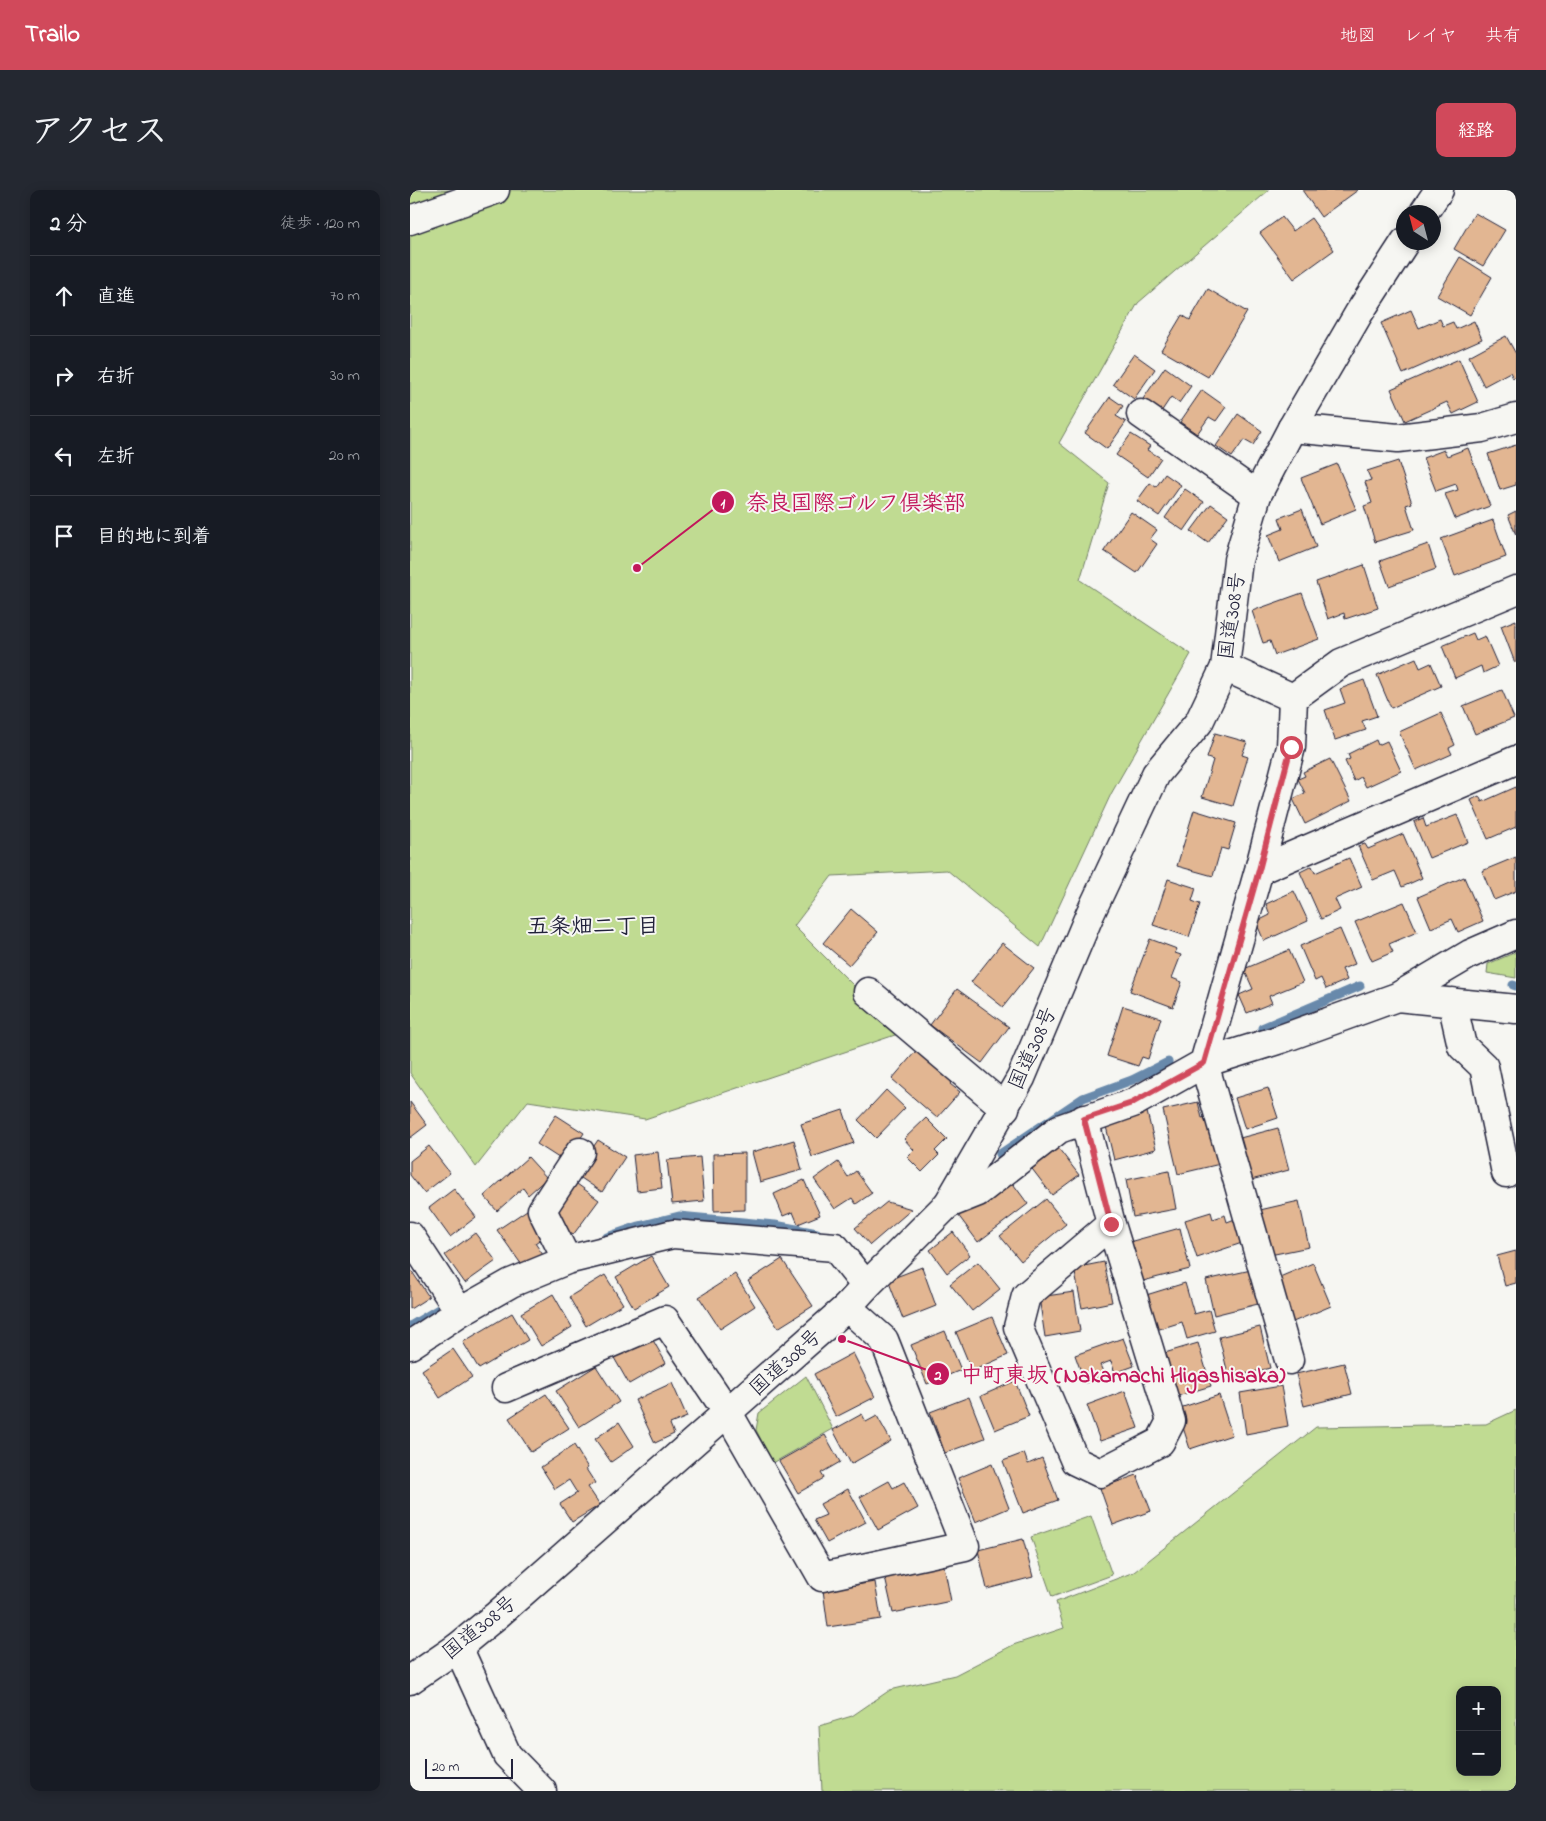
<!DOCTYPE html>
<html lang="ja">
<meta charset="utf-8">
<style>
:root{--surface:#171b24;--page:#242831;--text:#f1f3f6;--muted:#9ea1a6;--line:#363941;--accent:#d1495b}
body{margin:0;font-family:"Indie Flower","Klee One",sans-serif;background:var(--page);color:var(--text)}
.controls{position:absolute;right:15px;bottom:15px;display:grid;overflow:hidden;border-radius:10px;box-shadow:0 2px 12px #0003}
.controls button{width:45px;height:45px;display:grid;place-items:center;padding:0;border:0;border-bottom:1px solid var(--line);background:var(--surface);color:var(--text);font:25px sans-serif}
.compass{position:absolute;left:986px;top:15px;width:45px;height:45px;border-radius:50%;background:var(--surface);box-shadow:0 2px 12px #0003;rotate:324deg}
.scale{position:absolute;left:15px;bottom:12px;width:88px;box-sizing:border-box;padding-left:5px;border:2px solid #22223b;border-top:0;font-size:14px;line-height:18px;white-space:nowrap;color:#22223b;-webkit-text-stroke:4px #f6f6f2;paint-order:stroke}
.stop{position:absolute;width:15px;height:15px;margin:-11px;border:4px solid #d1495b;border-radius:50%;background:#fff}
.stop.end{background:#d1495b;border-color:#fff;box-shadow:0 1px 5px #0008}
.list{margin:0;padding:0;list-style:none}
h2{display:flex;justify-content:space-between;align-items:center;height:65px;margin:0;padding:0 20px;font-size:21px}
h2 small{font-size:16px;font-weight:400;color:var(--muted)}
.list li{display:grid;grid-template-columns:32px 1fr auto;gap:15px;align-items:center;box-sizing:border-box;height:80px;padding:0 20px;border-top:1px solid var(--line)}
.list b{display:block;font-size:19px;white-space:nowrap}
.list em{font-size:16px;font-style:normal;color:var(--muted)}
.icon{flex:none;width:28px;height:28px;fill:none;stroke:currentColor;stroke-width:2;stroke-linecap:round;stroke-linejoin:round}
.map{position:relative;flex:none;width:1106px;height:1601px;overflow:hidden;border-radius:10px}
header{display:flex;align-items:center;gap:30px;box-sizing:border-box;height:70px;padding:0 25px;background:var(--accent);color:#fff}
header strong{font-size:24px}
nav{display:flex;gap:28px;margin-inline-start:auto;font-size:18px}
.intro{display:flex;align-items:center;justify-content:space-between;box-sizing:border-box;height:120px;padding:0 30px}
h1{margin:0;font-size:35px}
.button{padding:12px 22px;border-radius:10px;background:var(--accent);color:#fff;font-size:18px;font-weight:700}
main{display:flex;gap:30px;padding:0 30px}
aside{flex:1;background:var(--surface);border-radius:10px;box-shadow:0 2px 12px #0003}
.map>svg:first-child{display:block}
.green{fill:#c0db92;stroke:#717e66;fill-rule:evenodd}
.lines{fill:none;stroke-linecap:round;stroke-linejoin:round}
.stream{stroke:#6889ab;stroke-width:9}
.building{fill:#e2b692;stroke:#22223b}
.minor-casing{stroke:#22223b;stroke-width:31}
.highway-casing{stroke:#22223b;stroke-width:31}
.minor{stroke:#f6f6f2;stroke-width:28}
.highway{stroke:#f6f6f2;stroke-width:28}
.route{stroke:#d1495b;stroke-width:6}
.labels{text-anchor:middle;stroke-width:4;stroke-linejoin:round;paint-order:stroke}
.street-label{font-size:21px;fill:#22223b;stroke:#f6f6f2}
.neighbourhood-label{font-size:22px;font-weight:bold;fill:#22223b;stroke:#f6f6f2}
.leader{fill:none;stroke:#c2185b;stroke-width:2}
.callout-dot{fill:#c2185b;stroke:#f6f6f2;stroke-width:2}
.mark-label{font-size:15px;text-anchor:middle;font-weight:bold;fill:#fff}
.callout-label{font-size:22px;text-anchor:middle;font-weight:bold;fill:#c2185b;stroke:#f6f6f2;stroke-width:4;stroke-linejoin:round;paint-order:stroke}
</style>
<header>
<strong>Trailo</strong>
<nav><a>地図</a><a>レイヤ</a><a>共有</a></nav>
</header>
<div class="intro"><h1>アクセス</h1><a class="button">経路</a></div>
<main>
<aside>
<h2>2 分<small>徒歩 · 120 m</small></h2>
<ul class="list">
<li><svg class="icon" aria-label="ahead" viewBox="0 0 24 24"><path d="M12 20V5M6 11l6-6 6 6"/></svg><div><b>直進</b></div><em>70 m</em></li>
<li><svg class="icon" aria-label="right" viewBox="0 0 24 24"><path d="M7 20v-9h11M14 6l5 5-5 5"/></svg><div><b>右折</b></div><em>30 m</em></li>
<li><svg class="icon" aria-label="left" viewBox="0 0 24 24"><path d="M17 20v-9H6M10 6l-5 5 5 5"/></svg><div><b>左折</b></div><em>20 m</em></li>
<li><svg class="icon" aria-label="arrive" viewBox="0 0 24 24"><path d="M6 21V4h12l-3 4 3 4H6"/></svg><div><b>目的地に到着</b></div></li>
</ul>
</aside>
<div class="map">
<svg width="1106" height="1601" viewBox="0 0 1106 1601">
<rect width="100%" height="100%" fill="#f6f6f2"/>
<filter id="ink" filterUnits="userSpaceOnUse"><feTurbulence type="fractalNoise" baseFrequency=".02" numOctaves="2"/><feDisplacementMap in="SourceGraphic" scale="10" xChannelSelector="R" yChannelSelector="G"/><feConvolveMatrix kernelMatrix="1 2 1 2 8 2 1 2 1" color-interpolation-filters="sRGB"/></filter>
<g filter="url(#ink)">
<path class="green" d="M0 0H859L728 113 649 253 699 293 670 390 781 464 701 604 630 757 537 680 422 686 384 736 491 843 235 929 118 911 66 977 0 883Z
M1106 762V788L1077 783 1078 774Z
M396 1186 423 1239 363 1273 346 1240 349 1223Z
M1106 1220V1601H412L409 1536 442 1526 480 1500 545 1485 603 1455 654 1438 646 1412 724 1382 906 1237 1076 1234ZM1050 1500H1087V1582H1050Z
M681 1326 702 1385 642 1407 621 1347Z"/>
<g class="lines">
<path class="stream" d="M1103 795 1106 796
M852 838 950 796
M590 964 673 908 722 890 758 872
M197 1047 229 1036 269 1026 365 1035 407 1043
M0 1136 40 1112"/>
</g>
<path class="building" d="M892 0H948L911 27Z
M1065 23 1095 40 1073 76 1044 59Z
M872 27 883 41 901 28 924 60 884 89 850 43Z
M1050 67 1082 87 1060 125 1027 106Z
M798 99 837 122 798 187 751 160 772 125 780 130Z
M1001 120 1009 138 1030 129 1033 136 1043 132 1046 139 1064 131 1072 149 993 184 971 133Z
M1096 146 1106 164V186L1103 188 1100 182 1074 196 1059 166Z
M724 164 745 179 724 209 703 194Z
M1049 169 1068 212 1043 224 1037 212 995 231 981 199Z
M755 177 781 196 769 213 761 207 751 222 733 209Z
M792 200 816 217 806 231 799 227 787 244 770 232Z
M700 207 713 216 706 226 716 232 697 259 675 243Z
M828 224 852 241 843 255 834 250 822 267 806 256Z
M721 244 740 256 737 260 751 268 738 287 706 265Z
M1106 255V295L1090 300 1078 264Z
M1058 258 1080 316 1045 329 1035 304 1048 300 1046 294 1026 301 1013 268 1034 260 1037 266Z
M988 271 1002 313 996 315 1004 340 965 352 954 316 962 313 955 292 961 290 957 281Z
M927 274 946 319 910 334 891 288Z
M755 284 771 295 749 326 727 311 740 293 746 297Z
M775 299 794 312 774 341 755 328Z
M801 314 818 326 798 353 781 341Z
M892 319 906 357 869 372 858 345 873 339 869 328Z
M1106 321V345L1098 325Z
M721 322 747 340 740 349 747 354 727 383 694 361Z
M1083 330 1096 367 1045 386 1031 349Z
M1018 354 1026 379 979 396 970 371Z
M954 375 968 418 935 429 934 423 918 429 906 392Z
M892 403 909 449 865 465 860 451 853 453 842 421Z
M1106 430V472L1105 473 1091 436Z
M1063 443 1066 450 1075 446 1088 476 1073 483 1071 476 1045 488 1032 456Z
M1006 468 1010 478 1021 473 1031 496 981 518 967 485Z
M954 490 967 526 952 531 956 540 925 550 915 520 935 513 930 499Z
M1092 500 1104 528 1065 544 1053 516Z
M1031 523 1045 555 1039 558 1042 564 1006 580 989 542Z
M805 543 837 552 832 565 838 567 823 616 792 607 803 570 797 568Z
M966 550 968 555 977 551 991 581 956 597 951 587 944 591 935 571 940 569 938 564Z
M920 569 941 611 895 634 883 609 895 603 888 589 895 586 893 582Z
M1106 597V637L1078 649 1061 610 1069 606 1072 612Z
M784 620 826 633 818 660 811 658 803 686 767 676Z
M1047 625 1058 652 1019 668 1004 632 1013 628 1016 637Z
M993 644 1012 688 992 697 985 681 963 690 948 656 955 654 958 659Z
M1106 667V701L1084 710 1072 681Z
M939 668 952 697 925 709 930 720 911 729 890 682 902 676 905 683Z
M1054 687 1073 731 1048 742 1042 729 1021 738 1008 707Z
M758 689 786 698 782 711 790 714 779 747 743 735Z
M884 701 898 731 854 751 846 732 860 725 856 714Z
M994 712 1007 742 979 754 983 762 962 771 945 732Z
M441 719 468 742 439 775 413 753Z
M930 739 945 774 932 779 937 790 916 799 911 788 905 791 890 756Z
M740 749 767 759 765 763 771 765 762 788 772 792 763 817 720 801Z
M592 753 624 778 593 817 561 792Z
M879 760 893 792 859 806 862 813 837 823 829 805 843 799 834 779Z
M547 799 599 837 572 873 520 835Z
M713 816 751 828 738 869 732 867 728 876 697 866Z
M511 855 547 886 540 894 550 902 527 928 482 889Z
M858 898 868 928 835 939 825 908Z
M476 900 495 918 466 948 448 930Z
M0 912 17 935 0 948Z
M788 912 792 928 798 926 810 974 768 984 753 920Z
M433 920 444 953 402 967 391 934Z
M737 922 746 959 704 970 695 932Z
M146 925 174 943 155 972 127 954Z
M516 928 537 949 525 961 529 965 512 982 497 967 504 960 494 949Z
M868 938 879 980 841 990 830 948Z
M188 950 215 967 192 1002 165 984Z
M384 950 392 980 350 992 342 962Z
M642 950 669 985 642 1005 616 971Z
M19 956 40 983 14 1003 0 985V971Z
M248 962 252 998 227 1001 223 965Z
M335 963V1020L304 1021 303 964Z
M118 967 137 988 118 1005 113 998 87 1021 74 1006Z
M290 967 294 1011 262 1014 257 970Z
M428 972 438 987 446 981 462 1003 446 1014 442 1008 425 1019 404 989Z
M759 981 766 1019 723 1027 716 990Z
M598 987 618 1014 568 1052 548 1025Z
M394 990 410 1025 388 1034 383 1022 373 1026 364 1004Z
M163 991 189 1010 163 1045 143 1031 150 1022 144 1018Z
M44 999 66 1027 40 1047 19 1018Z
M636 1009 656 1034 611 1071 590 1046Z
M889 1011 899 1057 860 1065 850 1020Z
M477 1012 502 1019 460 1055 445 1038Z
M117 1020 135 1046 125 1053 133 1065 114 1078 87 1040Z
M801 1022 803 1029 815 1025 817 1032 825 1029 832 1053 787 1068 775 1030Z
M770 1038 780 1079 729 1092 719 1052Z
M543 1042 560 1065 537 1083 520 1060Z
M65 1043 86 1071 55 1093 35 1065Z
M1106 1061V1093L1095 1096 1087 1066Z
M241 1066 259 1097 224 1118 206 1087Z
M372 1069 403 1116 368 1138 338 1091Z
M568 1072 590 1099 562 1121 540 1094Z
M694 1072 702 1112 672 1118 664 1078Z
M903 1073 921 1116 883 1132 865 1089Z
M512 1077 526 1116 493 1129 478 1090Z
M1 1080 19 1107 0 1119V1081Z
M841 1080 848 1114 804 1125 796 1090Z
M325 1084 345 1116 310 1139 289 1107Z
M195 1085 213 1114 176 1136 159 1107Z
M775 1093 784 1124 799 1120 805 1141 777 1149 772 1132 743 1141 733 1106Z
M664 1102 670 1141 635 1147 629 1107Z
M143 1104 162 1137 131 1156 111 1123Z
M102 1123 118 1150 69 1179 53 1152Z
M582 1127 598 1165 562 1181 546 1142Z
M850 1137 860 1178 819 1188 809 1147Z
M535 1141 551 1180 517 1194 501 1155Z
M240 1145 256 1173 219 1194 203 1166Z
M713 1148 724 1176 705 1183 701 1171 690 1175 695 1186 675 1193 665 1165Z
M788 1153 801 1196 761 1208 748 1165Z
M43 1159 62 1187 30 1208 12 1180Z
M443 1163 465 1207 426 1227 404 1184Z
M934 1173 942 1204 894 1216 886 1184Z
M186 1176 209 1212 169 1237 146 1201Z
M605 1191 619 1226 585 1240 571 1206Z
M262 1193 277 1227 260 1234 264 1244 245 1253 225 1210Z
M871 1196 878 1236 836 1244 830 1203Z
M715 1201 728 1238 690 1251 677 1215Z
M136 1204 159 1238 121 1262 99 1228Z
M809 1205 822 1245 780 1259 767 1219Z
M559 1207 575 1248 535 1263 520 1222Z
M452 1224 456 1232 467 1226 481 1251 441 1274 423 1240Z
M209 1232 224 1256 201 1272 185 1249Z
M415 1245 430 1272 411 1283 414 1288 388 1303 369 1271Z
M164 1255 178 1278 176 1279 185 1293 178 1297 190 1315 162 1332 150 1314 167 1303 159 1290 145 1299 131 1277Z
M614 1263 618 1274 632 1268 648 1310 613 1323 593 1271Z
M582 1274 599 1318 566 1332 548 1288Z
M727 1285 741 1321 703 1335 690 1298Z
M479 1291 483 1298 494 1292 508 1318 468 1340 450 1307Z
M438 1299 456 1332 417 1353 404 1330 416 1325 410 1314Z
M613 1349 623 1387 577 1399 568 1360Z
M533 1371 541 1411 483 1423 474 1383Z
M465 1392 471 1429 418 1437 413 1400Z"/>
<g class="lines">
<defs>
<path id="minor" d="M0 30 85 0
M731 224 847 305
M882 238 988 248 1072 238 1106 228
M815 477 883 508 931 473 1106 400
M849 680 1106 570
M458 802 595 918
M987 807 1106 819
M1042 812 1052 856 1074 877 1096 983
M674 929 701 1034 761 1231 750 1252 690 1283 665 1271 608 1137 616 1106 701 1034
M538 1014 568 1002 649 939 723 913 794 873 871 849 987 807 1060 764 1106 744
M0 1046 50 1122
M157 1070 132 1020 170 962
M0 1155 50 1122 101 1093 157 1070 263 1044 425 1057 456 1096
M879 1170 794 873 849 680 881 557 883 508
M96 1198 255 1130 318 1223 412 1387 555 1356 474 1150 437 1117
M48 1457 97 1565 132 1601"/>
<path id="highway" d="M1014 22 1029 0
M0 1490 48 1457 87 1425 437 1117 456 1096 538 1014 611 888 680 724 746 584 789 532 815 477 828 370 847 305 882 238 949 123 995 52"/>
</defs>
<use href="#minor" class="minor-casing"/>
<use href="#highway" class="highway-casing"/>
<use href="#minor" class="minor"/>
<use href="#highway" class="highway"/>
</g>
</g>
<g class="lines" filter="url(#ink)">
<path class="route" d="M701 1034 674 929 722 913 794 873 849 680 881 557"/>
</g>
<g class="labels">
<g class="street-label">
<text transform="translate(821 426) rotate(-82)" y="7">国道308号</text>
<text transform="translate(622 858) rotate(-66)" y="7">国道308号</text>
<text transform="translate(375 1172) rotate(-42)" y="7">国道308号</text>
<text transform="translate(69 1437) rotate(-39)" y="7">国道308号</text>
</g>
<g class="neighbourhood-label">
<text x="183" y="743">五条畑二丁目</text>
</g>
</g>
<path class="leader" d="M227 378L313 312M432 1149L528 1184"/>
<g class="callout-dot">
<circle cx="227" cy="378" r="5"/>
<circle cx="432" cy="1149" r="5"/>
<circle cx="313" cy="312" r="12"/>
<circle cx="528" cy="1184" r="12"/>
</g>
<g class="mark-label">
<text x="313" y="318">1</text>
<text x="528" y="1190">2</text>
</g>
<g class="callout-label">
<text x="446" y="320">奈良国際ゴルフ倶楽部</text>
<text x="713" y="1192">中町東坂 (Nakamachi Higashisaka)</text>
</g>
</svg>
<div class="controls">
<button>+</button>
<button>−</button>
</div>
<svg class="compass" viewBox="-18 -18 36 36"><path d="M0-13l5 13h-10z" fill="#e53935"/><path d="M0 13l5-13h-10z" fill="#9ea1a6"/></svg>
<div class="scale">20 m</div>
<div class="stop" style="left:881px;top:557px"></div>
<div class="stop end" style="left:701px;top:1034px"></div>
</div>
</main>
